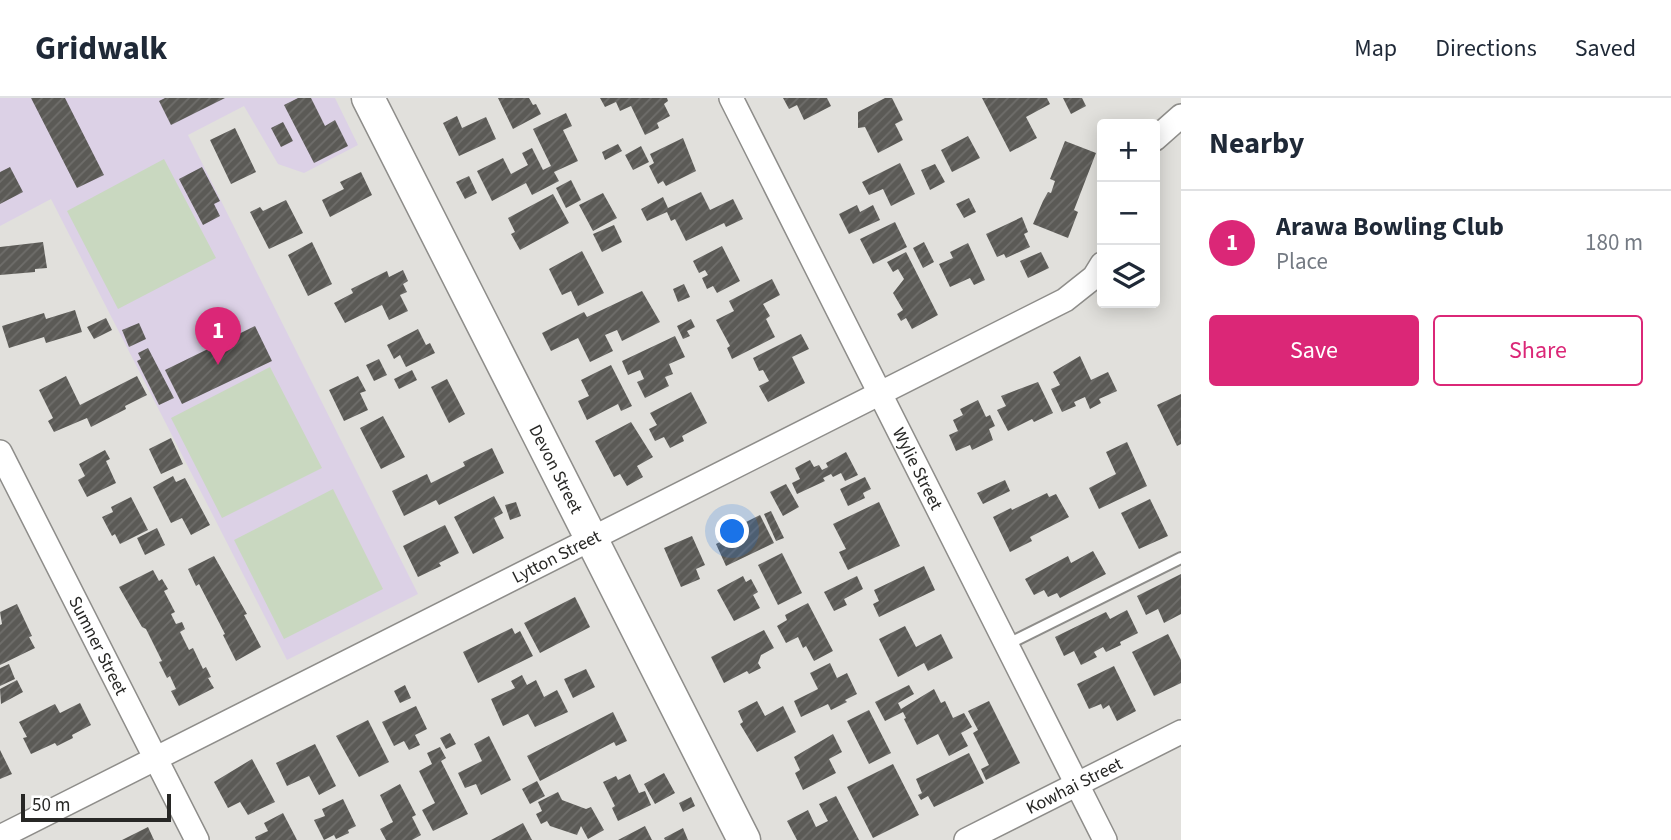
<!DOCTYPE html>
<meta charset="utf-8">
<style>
:root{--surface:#fff;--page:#f6f6f7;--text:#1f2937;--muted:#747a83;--line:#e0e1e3;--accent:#db2777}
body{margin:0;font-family:"Source Sans 3",sans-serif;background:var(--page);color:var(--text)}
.controls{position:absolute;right:21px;top:21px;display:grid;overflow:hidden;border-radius:7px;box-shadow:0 4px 18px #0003}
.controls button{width:63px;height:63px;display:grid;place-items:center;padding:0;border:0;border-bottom:2px solid var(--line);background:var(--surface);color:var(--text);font:35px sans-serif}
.scale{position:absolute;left:21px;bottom:18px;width:150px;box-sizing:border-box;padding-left:7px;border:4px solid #272725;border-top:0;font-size:19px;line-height:24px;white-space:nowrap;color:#272725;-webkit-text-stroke:5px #fff;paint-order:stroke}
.you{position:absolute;left:733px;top:434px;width:24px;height:24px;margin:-18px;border:5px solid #fff;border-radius:50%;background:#1a73e8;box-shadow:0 0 0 10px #1a73e833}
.badge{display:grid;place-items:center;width:46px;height:46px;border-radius:50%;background:var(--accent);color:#fff;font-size:23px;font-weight:700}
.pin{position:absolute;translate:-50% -58px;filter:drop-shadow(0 2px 4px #0008)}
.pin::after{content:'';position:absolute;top:37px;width:24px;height:21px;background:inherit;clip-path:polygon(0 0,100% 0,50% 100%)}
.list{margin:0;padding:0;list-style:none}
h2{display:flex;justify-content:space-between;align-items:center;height:91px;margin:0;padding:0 28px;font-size:30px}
h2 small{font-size:23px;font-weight:400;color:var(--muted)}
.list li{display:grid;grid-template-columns:46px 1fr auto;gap:21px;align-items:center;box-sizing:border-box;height:105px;padding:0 28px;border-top:2px solid var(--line)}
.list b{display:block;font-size:26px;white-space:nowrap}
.list p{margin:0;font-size:23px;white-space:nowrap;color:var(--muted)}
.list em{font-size:23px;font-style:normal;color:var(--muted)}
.actions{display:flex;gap:14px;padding:21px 28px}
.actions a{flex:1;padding:16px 0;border:2px solid var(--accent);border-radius:7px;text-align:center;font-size:24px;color:var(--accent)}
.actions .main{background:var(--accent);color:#fff}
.icon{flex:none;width:38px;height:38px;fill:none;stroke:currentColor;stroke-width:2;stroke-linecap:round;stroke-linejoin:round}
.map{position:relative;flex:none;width:1181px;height:742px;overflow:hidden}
header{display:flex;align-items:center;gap:42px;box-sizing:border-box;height:98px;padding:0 35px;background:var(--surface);border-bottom:2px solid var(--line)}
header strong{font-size:33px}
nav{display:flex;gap:38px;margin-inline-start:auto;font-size:24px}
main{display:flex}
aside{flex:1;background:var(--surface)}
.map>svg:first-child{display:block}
.commercial{fill:#dcd1e6}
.park{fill:#c9d8c0}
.building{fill:url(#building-hatch)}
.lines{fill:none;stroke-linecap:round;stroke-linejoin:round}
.service-casing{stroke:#8e8d8a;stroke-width:14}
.minor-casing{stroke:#8e8d8a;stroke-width:26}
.secondary-casing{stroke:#8e8d8a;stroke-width:35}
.service{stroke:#fff;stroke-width:10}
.minor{stroke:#fff;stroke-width:23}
.secondary{stroke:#fff;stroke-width:32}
.labels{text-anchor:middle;stroke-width:7;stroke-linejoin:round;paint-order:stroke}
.street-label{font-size:18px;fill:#272725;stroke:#fff}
</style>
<header>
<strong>Gridwalk</strong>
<nav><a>Map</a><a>Directions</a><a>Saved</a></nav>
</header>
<main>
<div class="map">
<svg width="1181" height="742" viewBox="0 0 1181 742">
<defs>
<pattern id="building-hatch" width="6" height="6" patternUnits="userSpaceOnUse" patternTransform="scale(1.75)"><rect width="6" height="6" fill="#5b5a56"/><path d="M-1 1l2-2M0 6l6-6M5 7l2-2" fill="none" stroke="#6f6e6b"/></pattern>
</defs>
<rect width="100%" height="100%" fill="#e1e0dc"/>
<path class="commercial" d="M0 0H335L358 47 304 75 278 66 244 8 188 37 418 496 287 562 51 101 0 128Z"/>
<path class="park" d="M164 61 216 160 118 211 67 113Z
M270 269 322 370 222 420 171 320Z
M333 391 383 491 284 541 234 442Z"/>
<path class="building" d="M31 0H65L104 77 77 90Z
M165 0H225L171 27 159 3Z
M298 0H311L325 28 335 22 348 48 314 65 284 7Z
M498 0H529L533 7 536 6 541 16 513 31Z
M600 0H667L668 3 664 6 670 18 657 25 659 30 645 37 631 8 620 13 616 4 605 9Z
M783 0H827L831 8 804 22 797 7 789 11Z
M885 0H892L903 22 895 26 903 42 878 55 865 29 858 30V14Z
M982 0H1047L1050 6 1026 19 1037 40 1010 54Z
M1063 0H1082L1086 8 1071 16Z
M566 15 572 28 563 32 578 63 554 74 559 83 532 97 526 85 492 103 477 73 503 60 511 76 528 67 522 55 532 50 543 72 551 68 533 31Z
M457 18 462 30 486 19 496 41 459 58 443 25Z
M283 24 293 43 281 49 271 30Z
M235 30 256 74 231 86 210 42Z
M968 38 980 60 952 74 941 52Z
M683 40 696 73 666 88 663 83 658 86 649 68 654 65 650 56Z
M1065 43 1096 55 1074 112 1078 114 1068 140 1033 126 1043 103 1048 94 1051 95 1055 83 1050 81Z
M618 46 622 53 605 62 602 54Z
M641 48 649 64 633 72 625 57Z
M900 65 915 96 891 108 883 91 869 97 862 84Z
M935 66 945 84 930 92 921 72Z
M10 69 23 94 0 106V74Z
M202 69 220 103 214 106 220 118 203 127 179 81Z
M361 74 372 97 330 119 322 102 344 91 340 84Z
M469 78 477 95 465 101 456 84Z
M571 82 581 102 566 110 556 90Z
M701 94 710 112 733 101 743 121 726 129 724 125 686 143 675 121 671 123 667 114 647 123 641 111 663 99 668 110Z
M603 95 617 120 593 133 579 107Z
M553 96 569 125 520 152 511 136 515 134 508 120Z
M969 100 976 114 964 120 956 106Z
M286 102 303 135 269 151 250 114 260 109 263 113Z
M857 107 860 114 873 107 880 122 849 136 839 116Z
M1022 119 1028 134 1024 136 1030 149 1006 160 1004 156 997 159 986 136Z
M895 124 907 149 873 166 860 141Z
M614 127 622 144 602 154 593 136Z
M43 144 47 170 35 171V174L0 177V149Z
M312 144 332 186 308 198 288 157Z
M924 144 934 164 923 170 913 150Z
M968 145 985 182 974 187 970 180 950 189 939 166 953 160 950 154Z
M722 148 740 183 717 195 713 188 707 191 702 180 708 177 705 172 699 175 693 163Z
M582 153 604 195 578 208 571 193 562 197 549 171Z
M906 154 938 217 912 231 906 220 901 223 897 216 903 212 893 195 904 181 898 171 893 174 887 164Z
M1041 154 1049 170 1028 180 1020 163Z
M403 172 408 183 403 186 407 194 400 197 408 213 389 222 382 207 345 225 334 205 353 195 351 191 387 173 389 179Z
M772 181 780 197 763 206 770 218 766 221 775 239 732 261 727 250 730 248 716 222 734 213 729 203Z
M684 186 690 199 678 204 673 191Z
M642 193 660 224 622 243 617 232 605 237 613 253 590 264 578 240 551 253 542 235 584 214 587 219Z
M75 212 82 234 46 245 44 239 9 250 2 228 44 215 46 221Z
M106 220 112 232 94 241 87 229Z
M691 221 695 229 687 233 690 238 683 241 677 228Z
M139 225 146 241 129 249 122 232Z
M255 228 272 263 182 306 165 272Z
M418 231 426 247 430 245 435 255 406 269 400 257 394 261 387 247Z
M801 236 809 251 792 259 805 285 768 304 759 288 769 283 763 272 759 273 753 260Z
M675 238 685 259 669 266 673 276 665 279 669 288 645 300 637 284 644 281 640 272 628 277 622 263Z
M148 250 174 300 159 307 137 263 141 261 138 255Z
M1080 258 1091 282 1108 274 1117 293 1099 301 1101 305 1090 311 1085 299 1074 304 1076 308 1062 314 1051 291 1060 287 1053 274Z
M379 261 387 277 374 283 366 267Z
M611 267 632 308 621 313 618 306 587 322 578 303 589 298 581 282Z
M412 272 417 282 399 291 394 281Z
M66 278 80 307 137 278 147 297 125 308 126 311 91 329 87 320 54 334 48 323 53 320 39 292Z
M358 278 366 293 360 295 368 312 344 323 329 292Z
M447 281 465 316 449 325 431 289Z
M1038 284 1053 315 1034 324 1032 321 1008 333 997 312 1006 308 1001 298Z
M691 294 707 325 682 338 684 343 670 350 664 339 655 343 649 331 657 327 650 315Z
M1181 296V346L1177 348 1157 307Z
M978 302 986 319 990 317 995 328 989 331 993 342 972 352 970 347 956 353 949 337 958 333 953 322 963 317 960 311Z
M383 318 405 359 381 371 360 330Z
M631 324 653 359 637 368 643 379 627 388 620 376 614 379 595 343Z
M171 340 183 366 161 376 149 351Z
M1127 344 1147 388 1099 411 1089 390 1116 376 1106 354Z
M492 350 504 375 439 407 436 402 404 418 392 393 427 376 431 385 465 368 463 364Z
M105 352 110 361 106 363 116 385 87 399 78 382 85 378 79 366Z
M846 354 858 377 845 383 841 375 833 379 831 376 823 380 825 383 797 396 792 385 800 381 795 370 810 362 814 369 819 367 822 372 828 369 826 365Z
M173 378 176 384 185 380 210 427 191 437 182 420 171 425 153 389Z
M865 379 871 391 863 395 865 400 848 408 840 391Z
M1005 382 1010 393 983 406 977 395Z
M786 386 799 409 783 418 770 394Z
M1047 395 1049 399 1056 396 1069 419 1030 439 1032 443 1010 454 993 419 1011 410 1012 412Z
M494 398 503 415 494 420 504 440 473 456 454 419Z
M131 399 148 432 120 446 115 436 112 438 102 419 113 414 111 409Z
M1150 401 1168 438 1139 451 1121 415Z
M516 404 521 418 510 422 505 407Z
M879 404 900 448 848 472 839 454 846 451 833 426Z
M771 413 784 440 776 443 764 416Z
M760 417 774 445 726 468 716 446 722 443 720 437Z
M445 427 459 455 439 465 441 468 418 479 403 448Z
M157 430 165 447 145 457 137 440Z
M692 438 705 467 696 471 700 481 681 489 664 450Z
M1093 453 1106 476 1060 500 1057 495 1048 499 1044 492 1034 497 1025 481 1068 458 1071 465Z
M782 455 802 495 778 507 758 467Z
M214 458 247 516 244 517 261 549 236 563 223 537 225 536 199 486 196 488 188 471Z
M924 468 935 492 879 519 873 506 879 503 874 492Z
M153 472 159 483 162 481 168 491 164 493 175 514 171 516 176 526 182 524 185 531 180 534 189 552 193 550 203 571 206 569 211 579 208 580 214 590 179 608 171 593 176 591 170 578 167 580 159 564 162 563 146 531 142 529 119 489Z
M1181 476V516L1164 525 1158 511 1146 517 1137 498Z
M743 478 746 484 751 481 758 494 753 497 760 510 734 523 717 492Z
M857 478 863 491 844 501 847 507 834 513 824 494Z
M575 499 590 529 540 555 524 525Z
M808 505 833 553 814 563 806 548 803 550 798 539 786 545 777 528 787 522 785 517Z
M17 506 32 538 29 539 35 550 0 567V527L2 526 0 514Z
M1127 512 1138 535 1120 544 1121 547 1106 554 1103 549 1094 554 1097 559 1081 567 1074 553 1064 558 1055 539 1106 514 1110 521Z
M905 528 916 549 941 536 953 560 928 573 924 565 898 579 879 541Z
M512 530 515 536 520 533 533 558 478 585 463 554Z
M764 532 774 550 761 557 758 565 761 570 749 576 747 573 724 585 711 559Z
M1168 536 1181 562V585L1154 598 1132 554Z
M830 565 837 580 847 575 857 596 845 602 847 604 831 612 828 606 801 619 794 603 818 591 810 575Z
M9 566 15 581 0 588V570Z
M1114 568 1136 613 1117 623 1109 607 1103 611 1101 606 1089 611 1077 586Z
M586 571 595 589 573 600 564 581Z
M522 577 527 587 536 582 544 599 557 592 568 614 535 629 528 616 503 628 491 601 515 590 511 583Z
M17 582 23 594 1 606 0 591Z
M405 587 411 600 400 605 394 593Z
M909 587 914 596 898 605 901 611 934 591 941 605 945 603 953 620 964 615 972 629 961 635 968 648 949 658 938 636 917 647 904 621 906 620 903 614 885 623 875 604Z
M757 603 765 618 783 608 796 634 757 654 740 626 743 624 738 613Z
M989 603 1020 665 986 682 981 671 989 667 973 635 978 632 968 613Z
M80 605 91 627 72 637 73 640 57 648 55 645 31 656 23 640 27 639 19 624 55 606 60 615Z
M416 608 427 631 415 637 420 647 409 652 404 643 394 648 382 624Z
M869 612 891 655 869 666 847 623Z
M613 614 627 643 616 648 614 644 540 683 527 658Z
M368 622 389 664 359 679 336 638Z
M450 635 456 646 446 651 440 640Z
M833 636 842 654 829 661 836 675 803 692 795 675 800 672 794 659Z
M489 638 511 682 481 697 476 686 465 690 458 675 482 663 474 646Z
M315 646 336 688 319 697 309 678 287 688 276 665Z
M440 649 446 660 441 663 468 716 433 733 422 712 435 705 419 673 432 666 427 655Z
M0 652 12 676 0 681Z
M969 655 984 685 934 709 928 698 921 702 918 697 922 695 916 681Z
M252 661 275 704 248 717 240 704 228 710 214 684Z
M893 666 919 717 873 740 847 689Z
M664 675 675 695 655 706 644 686Z
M630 676 639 695 645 693 651 707 618 723 612 710 615 708 603 684 616 678 618 682Z
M537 683 545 698 530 706 522 691Z
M400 686 416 717 412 719 421 737 412 742H386L380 731 393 724 380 697Z
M558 694 562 702 586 711 591 709 604 732 588 741 581 728 577 737 550 728 547 723 541 726 536 716 542 713 538 704Z
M836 698 859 742H797L787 723 808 712 816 729 828 723 819 706Z
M691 699 695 708 683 714 679 705Z
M343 701 356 728 348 732 349 735 336 741 334 737 324 742 314 722 325 718 322 711Z
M283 715 297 742H256L255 739 268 733 264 725Z
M523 725 532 742H491Z
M645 728 652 742H618Z
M148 729 154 742H122Z
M683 730 688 742H665L664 740Z"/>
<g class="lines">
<defs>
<path id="service" d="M1008 546 1181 460"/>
<g id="minor">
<path id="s1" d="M731 0 1105 742"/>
<path d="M1155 41 1181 18"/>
<path id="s2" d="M0 354 197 742"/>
<path id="s3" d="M0 739 1065 202 1094 179 1102 166"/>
<path id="s4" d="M966 742 1181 634"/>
</g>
<g id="secondary">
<path id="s5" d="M368 0 744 742"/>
</g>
</defs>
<use href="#service" class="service-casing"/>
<use href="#minor" class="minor-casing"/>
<use href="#secondary" class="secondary-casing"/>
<use href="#service" class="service"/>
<use href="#minor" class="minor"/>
<use href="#secondary" class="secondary"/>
</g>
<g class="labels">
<g class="street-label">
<text dy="6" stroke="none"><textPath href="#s5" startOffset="416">Devon Street</textPath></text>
<text dy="6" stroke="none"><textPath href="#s1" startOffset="415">Wylie Street</textPath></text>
<text dy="6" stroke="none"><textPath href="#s3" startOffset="623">Lytton Street</textPath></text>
<text dy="6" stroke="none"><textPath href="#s2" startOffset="217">Sumner Street</textPath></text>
<text dy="6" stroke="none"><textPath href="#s4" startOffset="121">Kowhai Street</textPath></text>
</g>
</g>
</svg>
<div class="controls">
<button>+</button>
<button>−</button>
<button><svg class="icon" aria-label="layers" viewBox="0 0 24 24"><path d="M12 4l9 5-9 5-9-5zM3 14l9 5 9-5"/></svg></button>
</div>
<div class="scale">50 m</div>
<div class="you"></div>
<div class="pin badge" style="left:218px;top:267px">1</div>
</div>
<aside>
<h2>Nearby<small></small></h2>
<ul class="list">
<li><span class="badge">1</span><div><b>Arawa Bowling Club</b><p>Place</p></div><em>180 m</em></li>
</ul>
<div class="actions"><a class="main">Save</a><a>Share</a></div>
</aside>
</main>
